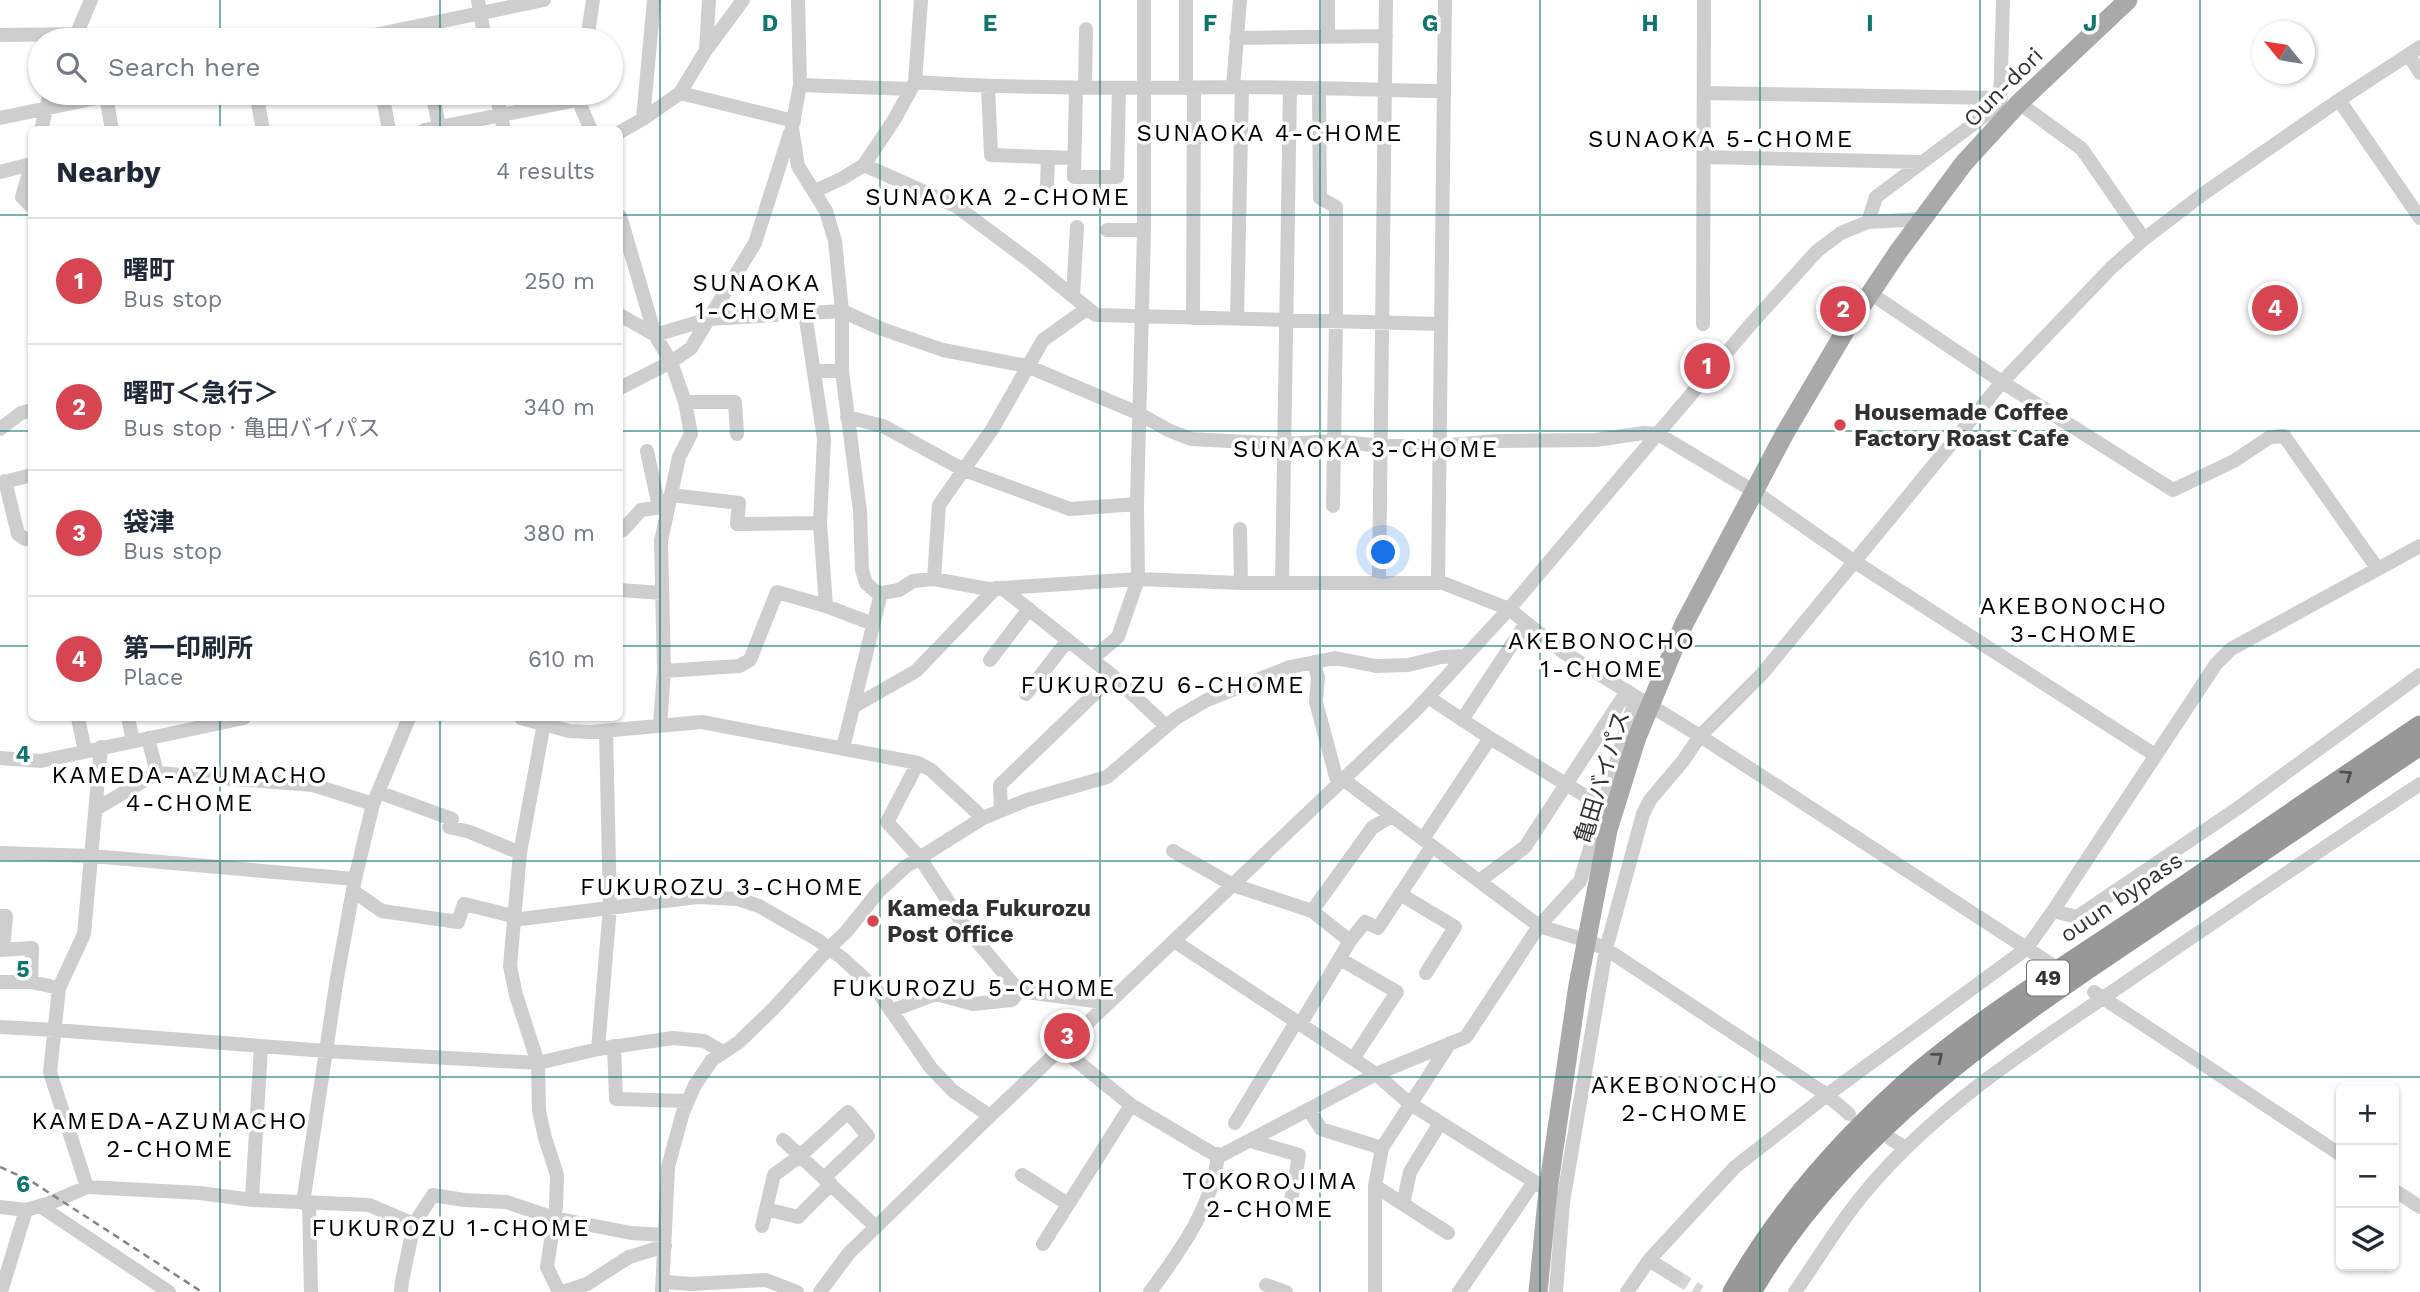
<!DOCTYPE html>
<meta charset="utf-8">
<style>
:root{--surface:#fff;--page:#f6f6f7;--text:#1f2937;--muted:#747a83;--line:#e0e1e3;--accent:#d64551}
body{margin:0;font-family:"Work Sans","Noto Sans JP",sans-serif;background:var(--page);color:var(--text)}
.controls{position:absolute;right:21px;bottom:21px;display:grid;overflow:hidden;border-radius:10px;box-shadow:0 2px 5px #0004}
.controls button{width:63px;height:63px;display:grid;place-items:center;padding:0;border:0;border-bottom:2px solid var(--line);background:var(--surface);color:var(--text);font:35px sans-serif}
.compass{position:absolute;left:2252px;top:21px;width:63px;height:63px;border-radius:50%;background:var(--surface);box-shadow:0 2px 5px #0004;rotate:300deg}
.you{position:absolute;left:1384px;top:553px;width:24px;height:24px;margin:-18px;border:5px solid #fff;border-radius:50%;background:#1a73e8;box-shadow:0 0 0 10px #1a73e833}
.badge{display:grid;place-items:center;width:46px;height:46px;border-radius:50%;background:var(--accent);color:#fff;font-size:23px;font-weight:700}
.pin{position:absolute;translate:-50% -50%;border:4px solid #fff;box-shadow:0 2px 7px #0006}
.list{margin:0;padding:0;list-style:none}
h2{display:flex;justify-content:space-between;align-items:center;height:91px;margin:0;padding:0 28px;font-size:30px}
h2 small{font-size:23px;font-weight:400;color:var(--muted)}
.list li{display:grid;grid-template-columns:46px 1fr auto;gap:21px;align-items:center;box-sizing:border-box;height:126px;padding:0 28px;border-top:2px solid var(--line)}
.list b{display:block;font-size:26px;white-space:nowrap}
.list p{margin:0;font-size:23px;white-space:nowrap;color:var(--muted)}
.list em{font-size:23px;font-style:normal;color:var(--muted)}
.icon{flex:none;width:38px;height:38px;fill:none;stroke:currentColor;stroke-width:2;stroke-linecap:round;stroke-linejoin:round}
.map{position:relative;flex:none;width:2420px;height:1292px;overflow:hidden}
.search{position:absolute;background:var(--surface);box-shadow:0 2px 5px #0004;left:28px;top:28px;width:595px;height:77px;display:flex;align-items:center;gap:18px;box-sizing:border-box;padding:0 24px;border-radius:38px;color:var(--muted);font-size:26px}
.panel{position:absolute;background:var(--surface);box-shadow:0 2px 5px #0004;left:28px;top:126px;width:595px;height:595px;border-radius:10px}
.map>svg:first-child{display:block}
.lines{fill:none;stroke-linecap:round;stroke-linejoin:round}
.minor-tunnel{stroke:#d6d6d6;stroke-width:14;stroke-dasharray:14 7;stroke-linecap:butt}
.minor{stroke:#cecece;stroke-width:14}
.major{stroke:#a9a9a9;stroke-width:19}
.highway{stroke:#989898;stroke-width:21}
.rail{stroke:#868686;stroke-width:2.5;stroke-dasharray:7 5;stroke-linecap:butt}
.oneway{stroke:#505050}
.grid{fill:none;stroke:#0f766e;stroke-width:2;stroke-opacity:0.55}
.poi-dot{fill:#d64551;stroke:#fff;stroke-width:2.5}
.labels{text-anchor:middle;stroke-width:7;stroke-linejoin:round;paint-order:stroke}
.shield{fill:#fff;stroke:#6f6f6f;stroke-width:2}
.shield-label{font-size:21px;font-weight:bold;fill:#313131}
.street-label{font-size:23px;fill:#313131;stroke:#fff}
.poi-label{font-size:23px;font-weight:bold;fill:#313131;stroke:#fff;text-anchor:start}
.neighbourhood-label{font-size:24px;letter-spacing:2px;fill:#000;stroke:#fff}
.grid-label{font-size:23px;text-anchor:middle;font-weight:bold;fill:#0f766e;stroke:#fff;stroke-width:7;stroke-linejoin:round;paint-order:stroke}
</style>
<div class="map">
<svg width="2420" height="1292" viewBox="0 0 2420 1292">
<rect width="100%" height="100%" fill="#fff"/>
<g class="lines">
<path class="minor-tunnel" d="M1676 1277 1700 1292"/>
<path class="minor" d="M478 0 485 40
M798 0 800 85 792 128 798 166 826 211 835 241 842 311V371L860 511 862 570 866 583 875 591 881 593 899 590 913 581 934 579 988 589 1138 579 1241 583H1443L1509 609 1563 652 1700 736 2057 968
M0 35 77 34
M1328 37V0
M1236 38 1386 36
M74 40 91 0
M350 40 544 0
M587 40 593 0
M706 50 709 0
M2409 55 2420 73
M915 82C1021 89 1128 88 1235 87 1305 87 1374 90 1444 91
M800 85 910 89
M988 87 991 155 1074 158
M1085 87 1086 29
M1233 87 1240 0
M1076 88 1074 177H1117L1119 88
M1186 88V0
M1319 89 1320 198 1336 207V321L1333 506
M256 93 263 130
M382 93 389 130
M432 93 440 130
M496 93 504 130
M579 93 578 100 591 130
M680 93 706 50 743 0
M1704 93 2001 98
M106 96 112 130
M2339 100 2420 218
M2019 103 2082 149 2144 239
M2000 107 2003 0
M0 118 121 93
M643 119 654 0
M41 130 50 93
M424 130 578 100
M620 132 643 119 680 93 794 121
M1704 157 1921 162
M32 163 22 197 32 207
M864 165 956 206 1031 262 1096 315 1441 324
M0 172 31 164
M1047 186 1048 157
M815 191 843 178 864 165 894 120 915 82 921 0
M620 216 655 335 671 362 685 402 691 434 679 457 661 541 664 671 660 725
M1868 222 1876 197 2000 104
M1107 230H1144
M1870 293 2002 382 2173 490 2234 461 2270 437 2284 436 2377 568
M1073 296 1077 227
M805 313 824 439 820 523 826 606
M620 315 655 335 709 319 842 311 882 329 943 350 1027 366 1140 414 1168 430 1191 439 1284 444 1335 441 1381 446H1440L1497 441 1596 440 1643 433 1658 434 1755 492 1855 562 2155 755
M1193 318 1194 89
M1237 319 1242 87
M1703 324 1704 0
M814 371H842
M620 388 671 362 691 348 755 243 790 133
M685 402H735L737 434
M847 417 883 426 964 470 1070 509 1137 504
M0 429 21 413 32 410
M647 451 659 507
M5 481 18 534 25 539 32 538
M0 483 32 475
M671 495 739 503 737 524 820 523
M620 529 623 530 641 510 668 506
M1240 529 1241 583
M934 579 939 505 993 428 1043 340 1088 308
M1379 581 1386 0
M1282 582 1290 88
M1438 582 1445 0
M1002 588 1113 676 1166 726
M620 590 662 593
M1092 659 1118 637 1138 579 1137 504 1144 230V0
M990 660 1029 609
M1314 662 1318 678 1316 702 1336 777 1344 780 1539 926 1588 941 1606 949 1827 1095 1849 1114
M664 671 739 666 750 660 777 592 826 606 873 624
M1026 694 1068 640
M1428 697 1490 738 1602 806
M853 707 916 671 996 588
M78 718 85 751
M128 718 133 741
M521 718 569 731 591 732 702 722 918 763 931 770 983 818
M545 718 520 853 510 966 516 995 538 1063 539 1111 545 1138 557 1175 556 1207 547 1267 559 1292
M1462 720 1526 623
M148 738 157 773 313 785 373 804
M843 748 881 593
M0 758 41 761 244 718
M918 763 887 822 920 858 965 927 1019 991
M378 792 452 819 449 827 470 832 520 853
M96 809 157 773
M1001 810 1000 785 1113 676
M1423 839 1490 738
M1173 851 1233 885 1312 911 1350 941
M0 853 92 856 355 879
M1479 881 1525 847 1627 691
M353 891 382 911 458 922 464 904 513 916
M1400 894 1455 927 1426 973
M1312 911 1372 828 1391 816
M2053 911 2077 917 2238 808 2420 675
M0 916H6L3 950
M513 920 697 897 738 899 759 906 818 940 842 958 876 989 931 1068 953 1091 990 1116
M1174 941 1376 1074 1409 1103 1554 1194
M0 950 32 948 31 982
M1340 959 1397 992 1353 1059
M0 982H31L59 988
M2094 992 2341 1155
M891 1011 936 994 973 1004 1012 1000 1019 991 1109 1003
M1300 1025 1350 941 1365 922 1378 928 1432 846
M0 1027 55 1030 326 1051 538 1063 598 1049 673 1038 704 1041 723 1052
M614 1046 616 1099 688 1101
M1061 1048 1131 1105 1212 1153 1222 1155 1376 1074 1466 1037 1539 926 1580 881 1636 697
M598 1049 610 907 606 731
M1309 1110 1321 1129 1382 1148
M1235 1123 1296 1022
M1891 1139 1906 1148
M783 1140 876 1227
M1251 1141 1299 1155 1290 1206
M1022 1175 1068 1204
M1375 1186 1448 1233
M87 1187 50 1072 59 988 84 934 101 747
M2394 1190 2420 1207
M252 1200 261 1046
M303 1203 337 978 355 879 373 804 409 718
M309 1204 311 1292
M1403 1204 1410 1172 1440 1123
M40 1206 169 1292
M0 1207 26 1210 50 1203 87 1187 200 1193 252 1200 369 1205 414 1224 433 1195 464 1200 506 1202 554 1218 631 1233 664 1235
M766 1209 798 1217 831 1184
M762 1226 774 1175 800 1156 848 1112 868 1136 824 1178
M1043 1244 1131 1105
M1649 1260 1676 1277
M663 1282 692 1284 766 1280 797 1292
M1266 1285 1286 1292
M1 1292 26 1210
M401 1292 402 1281 414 1224
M563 1292 587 1284 629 1257 665 1246
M662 1292 668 1167 683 1112 695 1085 712 1060 739 1042 774 1008 829 948 846 932 879 891 905 867 983 818 1027 800 1107 777 1176 718 1207 700 1290 667 1335 658 1376 666 1408 665 1441 657 1466 656
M820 1292 849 1253 990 1116 1415 711 1509 609 1750 325 1817 251 1841 233 1868 222 1923 219
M1150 1292C1181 1250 1213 1206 1218 1154
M1375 1292V1186L1382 1148 1450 1043
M1459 1292 1534 1182
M1556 1292 1563 1202 1606 949 1643 814 1650 800 1683 761 1700 736 1762 674 2002 382 2112 267 2144 239 2203 194 2339 100 2420 47
M1627 1292 1649 1260 1735 1167 1827 1095 2026 949 2053 911 2216 664 2231 649 2420 546
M1795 1292C1820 1256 1843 1217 1872 1184 1941 1104 2030 1048 2116 989 2217 920 2318 851 2420 784"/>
<path class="major" d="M1538 1292 1548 1190 1578 985 1608 830 1637 737 1684 624 1785 433 1847 328 1898 252 1964 163 2019 103 2128 0"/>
<path class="highway" d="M1733 1292C1781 1208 1847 1134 1920 1071 1987 1015 2063 968 2136 919 2231 854 2325 790 2420 726
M1751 1292C1845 1132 1997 1029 2148 928 2239 867 2329 806 2420 745"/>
<path class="rail" d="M0 1167 31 1181 202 1292"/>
</g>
<defs><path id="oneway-chevron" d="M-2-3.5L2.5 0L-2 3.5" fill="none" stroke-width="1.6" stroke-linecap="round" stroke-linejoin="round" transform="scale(1.75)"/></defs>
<g class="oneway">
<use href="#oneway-chevron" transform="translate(2347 775) rotate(-34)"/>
<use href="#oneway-chevron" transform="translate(1938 1057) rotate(-39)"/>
</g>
<path class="grid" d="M220 0V40M440 0V40M660 0V1292M880 0V1292M1100 0V1292M1320 0V1292M1540 0V1292M1760 0V1292M1980 0V1292M2200 0V1292M220 93V130M440 93V130M0 215H32M620 215H2420M0 431H32M620 431H2420M0 646H32M620 646H2420M220 718V1292M440 718V1292M0 861H2420M0 1077H2420"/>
<g class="poi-dot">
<circle cx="1840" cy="425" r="7"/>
<circle cx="873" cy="921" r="7"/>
</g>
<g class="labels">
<rect class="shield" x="2027" y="960.5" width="42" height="35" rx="5"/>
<g class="shield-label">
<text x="2048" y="985">49</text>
</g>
<g class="street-label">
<text transform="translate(2003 87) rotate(-45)" y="8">Oun-dori</text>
<text transform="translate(1602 777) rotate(-73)" y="8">亀田バイパス</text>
<text transform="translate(2121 897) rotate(-34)" y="8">ouun bypass</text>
</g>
<g class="poi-label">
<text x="1854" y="420">Housemade Coffee<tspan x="1854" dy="26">Factory Roast Cafe</tspan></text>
<text x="887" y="916">Kameda Fukurozu<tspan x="887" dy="26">Post Office</tspan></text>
</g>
<g class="neighbourhood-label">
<text x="1270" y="141">SUNAOKA 4-CHOME</text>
<text x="1721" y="147">SUNAOKA 5-CHOME</text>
<text x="998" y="205">SUNAOKA 2-CHOME</text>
<text x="757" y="291">SUNAOKA<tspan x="757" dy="28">1-CHOME</tspan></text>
<text x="1366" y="457">SUNAOKA 3-CHOME</text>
<text x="2074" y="614">AKEBONOCHO<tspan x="2074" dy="28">3-CHOME</tspan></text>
<text x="1602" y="649">AKEBONOCHO<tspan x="1602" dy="28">1-CHOME</tspan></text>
<text x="1163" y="693">FUKUROZU 6-CHOME</text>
<text x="190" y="783">KAMEDA-AZUMACHO<tspan x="190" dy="28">4-CHOME</tspan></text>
<text x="722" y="895">FUKUROZU 3-CHOME</text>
<text x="974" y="996">FUKUROZU 5-CHOME</text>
<text x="1685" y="1093">AKEBONOCHO<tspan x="1685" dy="28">2-CHOME</tspan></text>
<text x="170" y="1129">KAMEDA-AZUMACHO<tspan x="170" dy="28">2-CHOME</tspan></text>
<text x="1270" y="1189">TOKOROJIMA<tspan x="1270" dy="28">2-CHOME</tspan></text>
<text x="451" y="1236">FUKUROZU 1-CHOME</text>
</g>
</g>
<g class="grid-label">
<text x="770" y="31">D</text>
<text x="990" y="31">E</text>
<text x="1210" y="31">F</text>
<text x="1430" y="31">G</text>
<text x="1650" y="31">H</text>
<text x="1870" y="31">I</text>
<text x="2090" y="31">J</text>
<text x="23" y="762">4</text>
<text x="23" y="977">5</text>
<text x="23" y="1192">6</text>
</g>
</svg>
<div class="controls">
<button>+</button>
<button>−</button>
<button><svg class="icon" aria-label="layers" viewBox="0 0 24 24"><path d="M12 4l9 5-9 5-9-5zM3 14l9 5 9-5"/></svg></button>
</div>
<svg class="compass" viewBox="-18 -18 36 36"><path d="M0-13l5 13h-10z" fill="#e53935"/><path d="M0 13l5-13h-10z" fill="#747a83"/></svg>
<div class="you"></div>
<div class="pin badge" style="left:1707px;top:366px">1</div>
<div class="pin badge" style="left:1843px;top:309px">2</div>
<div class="pin badge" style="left:1067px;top:1036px">3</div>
<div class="pin badge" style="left:2275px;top:308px">4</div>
<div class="search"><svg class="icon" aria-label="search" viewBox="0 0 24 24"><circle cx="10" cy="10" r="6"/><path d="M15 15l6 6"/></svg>Search here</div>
<section class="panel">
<h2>Nearby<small>4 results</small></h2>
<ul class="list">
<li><span class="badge">1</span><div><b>曙町</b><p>Bus stop</p></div><em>250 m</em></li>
<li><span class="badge">2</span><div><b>曙町＜急行＞</b><p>Bus stop · 亀田バイパス</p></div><em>340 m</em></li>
<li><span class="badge">3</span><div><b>袋津</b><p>Bus stop</p></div><em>380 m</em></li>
<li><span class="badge">4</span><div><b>第一印刷所</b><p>Place</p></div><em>610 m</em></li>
</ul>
</section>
</div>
